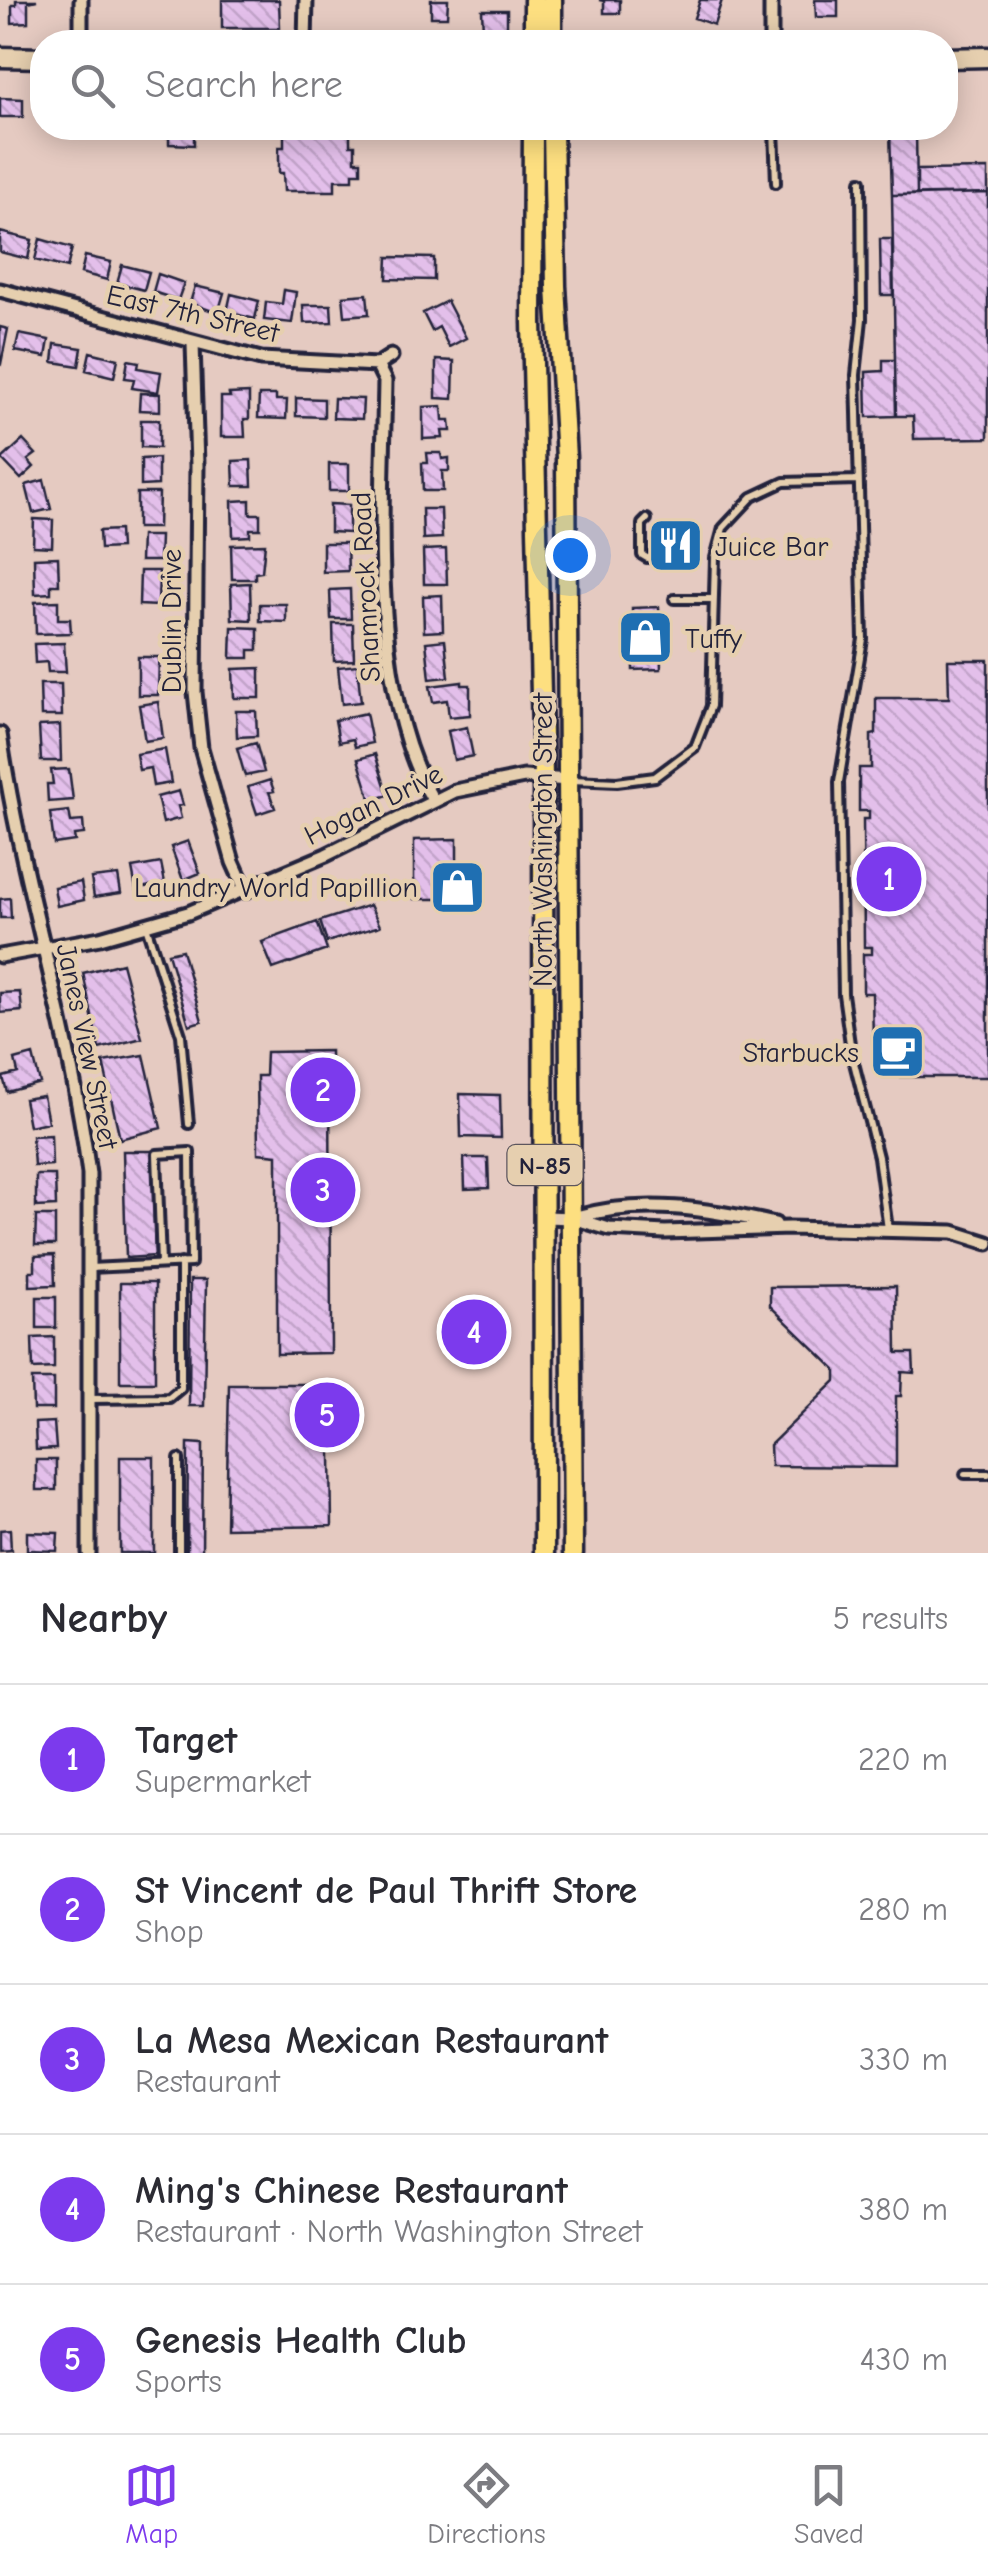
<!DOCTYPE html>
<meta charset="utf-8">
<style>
:root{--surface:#fff;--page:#f7f7f7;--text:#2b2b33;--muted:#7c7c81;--line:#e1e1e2;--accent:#7c3aed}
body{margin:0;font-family:"Comic Neue",sans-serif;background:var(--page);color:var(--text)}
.you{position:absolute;left:570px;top:555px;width:35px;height:35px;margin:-25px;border:8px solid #fff;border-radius:50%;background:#1a73e8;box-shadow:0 0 0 15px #1a73e833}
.badge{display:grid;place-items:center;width:65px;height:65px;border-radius:50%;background:var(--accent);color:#fff;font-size:32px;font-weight:700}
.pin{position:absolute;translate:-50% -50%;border:5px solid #fff;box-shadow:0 2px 10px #0006}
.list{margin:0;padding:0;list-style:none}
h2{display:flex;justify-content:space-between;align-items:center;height:130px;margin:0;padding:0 40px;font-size:42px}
h2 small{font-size:32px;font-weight:400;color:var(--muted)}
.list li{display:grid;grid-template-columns:65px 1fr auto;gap:30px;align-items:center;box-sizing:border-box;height:150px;padding:0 40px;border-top:2px solid var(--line)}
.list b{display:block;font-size:38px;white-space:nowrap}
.list p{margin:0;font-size:32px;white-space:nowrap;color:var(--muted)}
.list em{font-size:32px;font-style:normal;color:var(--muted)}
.icon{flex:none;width:55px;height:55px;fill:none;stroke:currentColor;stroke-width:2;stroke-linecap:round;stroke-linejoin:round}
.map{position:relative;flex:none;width:988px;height:1553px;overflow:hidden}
.search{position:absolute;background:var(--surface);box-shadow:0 5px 25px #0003;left:30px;right:30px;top:30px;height:110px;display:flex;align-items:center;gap:25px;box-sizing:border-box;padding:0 35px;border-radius:40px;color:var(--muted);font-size:38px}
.sheet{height:880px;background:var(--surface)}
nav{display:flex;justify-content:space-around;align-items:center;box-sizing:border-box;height:140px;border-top:2px solid var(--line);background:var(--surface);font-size:28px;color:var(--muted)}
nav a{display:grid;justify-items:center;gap:5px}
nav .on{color:var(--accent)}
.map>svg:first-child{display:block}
.building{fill:url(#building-back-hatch);stroke:#22223b;stroke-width:2.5}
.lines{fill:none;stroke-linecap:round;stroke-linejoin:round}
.service-casing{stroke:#22223b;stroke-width:14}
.minor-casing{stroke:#22223b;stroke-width:19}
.secondary-casing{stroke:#22223b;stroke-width:25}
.primary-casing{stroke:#22223b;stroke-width:25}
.service{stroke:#e6cfaf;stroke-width:6}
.minor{stroke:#e6cfaf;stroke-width:11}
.secondary{stroke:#e6cfaf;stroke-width:18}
.primary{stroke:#fddf80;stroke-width:18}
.labels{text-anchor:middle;stroke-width:9;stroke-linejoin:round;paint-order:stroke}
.shield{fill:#e6cfaf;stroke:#5d565e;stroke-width:2.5}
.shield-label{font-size:25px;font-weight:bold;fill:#22223b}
.street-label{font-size:28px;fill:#22223b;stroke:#e6cfaf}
.poi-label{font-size:28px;fill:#22223b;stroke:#e6cfaf;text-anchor:start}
</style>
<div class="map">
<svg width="988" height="1553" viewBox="0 0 988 1553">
<defs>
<pattern id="building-back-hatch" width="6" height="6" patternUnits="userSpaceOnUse" patternTransform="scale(2.5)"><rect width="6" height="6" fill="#e3bfea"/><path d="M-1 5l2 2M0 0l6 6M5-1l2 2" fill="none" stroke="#c2a4ca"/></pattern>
</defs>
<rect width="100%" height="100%" fill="#e5cac1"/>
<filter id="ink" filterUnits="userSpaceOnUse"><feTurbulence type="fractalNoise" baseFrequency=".01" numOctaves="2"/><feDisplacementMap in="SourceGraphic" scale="20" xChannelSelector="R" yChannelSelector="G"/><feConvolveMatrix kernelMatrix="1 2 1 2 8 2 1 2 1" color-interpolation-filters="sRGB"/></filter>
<g filter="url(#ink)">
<path class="building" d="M16 0H37L28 2V22L12 23V5H16Z
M222 0H279L280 28H222Z
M431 0H448L447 17H431Z
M599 0H620V13H604V1Z
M700 0H722L714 25 694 18Z
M815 0H838V17H816Z
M482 10H507V31H483Z
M0 98 23 99V117H0Z
M156 128H194V145L169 144V137H156Z
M284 128H350V145H355V161H361V173H353V180H335V191H284L283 173H279V147H284Z
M916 130 917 195H892L890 131Z
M988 169V193L917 195V170Z
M988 193V438L914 439 913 416H896L892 195Z
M0 232 32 240 28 259 0 252Z
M40 239 72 248 67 268 35 260Z
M880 239H892L893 295H881Z
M85 256 111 262 107 280 81 273Z
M388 257 434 258V280L387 279Z
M122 265 149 272 144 290 117 283Z
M158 274 184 283 178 300 153 292Z
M195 286 224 293 218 313 190 303Z
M284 290 296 292 292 323 264 320 266 302 282 304Z
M231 294 259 301 255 319 227 312Z
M367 294 369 314 345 316 343 296Z
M447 301 466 338 449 347 439 327 432 331 423 313Z
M303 305H331L332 322 304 323Z
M0 327 8 329 1 364 0 363Z
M19 334 49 340 46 357 15 351Z
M55 344 82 348 79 366 53 362Z
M90 352 118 359 114 377 86 370Z
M128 360 139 362 138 368 161 372 158 392 132 388 134 379 125 378Z
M436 360 454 361 453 399 436 398Z
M883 360H895L896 416 867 417 866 372 883 371Z
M140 393 160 394V411L139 410Z
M249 393V419H244L245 437H221V397H230L229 394Z
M259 395H276V400H287L286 419 258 418Z
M296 398 324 399V417L296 416Z
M334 398 363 399 362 419 333 418Z
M442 406 443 420H450L451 431H442L443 438 423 439V407Z
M141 420H159V448L141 447Z
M23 440 36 454 28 460 34 467 21 479 2 459Z
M427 453H441L442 459 449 458V471H442L443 491H423L422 463H428Z
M158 458V485L141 486V459Z
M251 460 252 486H234L233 461Z
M329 464H349V491H329Z
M44 480 51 509 33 513 26 485Z
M137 493H159L158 528H137Z
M250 500V514H260V529H250V536L233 537 232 501Z
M330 504 349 505V533L330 532Z
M422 509H441L442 538 423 539Z
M34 519 53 520 52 547 33 546Z
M119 530 120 548 100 549 99 531Z
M141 536H160L159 561H140Z
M681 539 682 552H656V541Z
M323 543H347L348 571 323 572Z
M265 544 262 572 255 573V579H232L231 545Z
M446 549 447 584H424L423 550Z
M58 557 59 585H51V593L35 594 34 558Z
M140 571H159L158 606 139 605Z
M250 583 251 620 232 619 231 584Z
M350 589 351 619H331L330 590Z
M442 595 443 631 424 632 423 596Z
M58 601V619H70L71 633 36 634 35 602Z
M260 604H286V622L260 621Z
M659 607 661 669 633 670 632 608Z
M333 624H353L354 660 334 661Z
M232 627 258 628V650H249V658H231Z
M445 640 449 677 430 679 426 642Z
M64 643 66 672H48L47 662 35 663 34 644Z
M138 657H159L158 695H138Z
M948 660H988V1077H884V1049H879V1043H873L872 993H863V954H872V947H864L863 819H869V811H859V768H871V735L876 734V698H949Z
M357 665 361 702 342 704 338 667Z
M260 668V698H234L233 669Z
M462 682V685H470V715L449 717 447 700 433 702 430 686Z
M40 684H61L62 716H41Z
M158 702 163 738 145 741 139 705Z
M236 711H256L257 736 237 737Z
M366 713 372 743 355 747 353 739 339 742 335 720Z
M60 725 61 761H41L39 726Z
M467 727 473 756 454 760 448 731Z
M256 743 264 772 245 776 237 748Z
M165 749 171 783 153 786 150 768 139 770 136 754Z
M375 754 388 795 371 801 358 759Z
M69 769 73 800 48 802 47 784H53L51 770Z
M270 780 274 791 269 792 275 808 257 814 248 787Z
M179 791 183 805 178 806 181 818 163 823 157 797Z
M69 811 71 822 83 821 84 834 74 835 75 841 54 844 50 813Z
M457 839V899H414V840Z
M188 841 200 873 183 880 171 847Z
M161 863 165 883 136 889 132 868Z
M118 875 121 893 94 897 91 878Z
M81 882 84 900 57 906 54 887Z
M10 898 11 918H0V899Z
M370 905 380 926 327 942 320 921Z
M317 922 327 950 273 969 262 942Z
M182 950 202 1021 189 1025 168 953Z
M122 963 142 1038 99 1049 83 973Z
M20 992 22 1011 0 1013V993Z
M330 1051 331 1353 277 1354V1155L258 1153 257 1076H265L266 1052Z
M33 1055 40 1083 7 1092 3 1077 18 1073 15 1060Z
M144 1055 161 1128 120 1139 103 1062Z
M460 1094 500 1095 501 1138 461 1137Z
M43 1096 48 1122 29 1126 24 1099Z
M51 1135 52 1165 34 1166 32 1136Z
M123 1151H152L155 1256 126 1258Z
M464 1158H488L489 1188 465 1189Z
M36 1175H55L56 1206 36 1207Z
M36 1216H55V1245H35Z
M54 1255 55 1285 30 1286V1271H35V1256Z
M190 1280H206L204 1406H189Z
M120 1283H155V1382H120Z
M896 1286 897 1353H913L914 1373 902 1372 901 1396H896V1467L771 1466 770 1445 836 1381V1370L770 1306V1287Z
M37 1297H56V1328H37Z
M501 1316 503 1347 471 1350 469 1318Z
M54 1337V1368L33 1369 32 1338Z
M32 1379H54V1409H33Z
M229 1384H330L332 1526 226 1528Z
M54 1422 56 1449 36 1450 35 1423Z
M188 1443 203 1444 202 1553H187Z
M120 1457H154V1553H120Z
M36 1460H56V1490H36Z
M10 1529 11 1550 0 1551V1530Z
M27 1532 58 1533 57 1551 27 1550Z"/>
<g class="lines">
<defs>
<path id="service" d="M774 128 776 183
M861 181 862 319 856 375 863 639 839 782 843 994 851 1051 878 1157 888 1229
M647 519 642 524V555L647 558 692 555
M674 599H713
M572 780 617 782 655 777 695 747 711 706 715 558 723 528 752 497 784 482 858 480
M146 926 181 1035 189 1124
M90 1268C124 1266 157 1265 191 1263L190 1152 157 1154 161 1264
M90 1399 169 1398 181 1388V1263
M965 1474H988
M179 1553V1459"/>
<path id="minor" d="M771 0V42
M81 42V0
M305 42 306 0
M0 290 261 359 377 365
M193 344 197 465 195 692 201 748 233 862 246 891
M377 365 385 381C383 505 368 691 433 800
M377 365 391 356
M0 734C21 882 70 1025 89 1174V1553
M0 956 100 938 188 913 326 855 455 791 524 777 570 780
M545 1217 573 1218 609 1229 665 1232 789 1228 953 1232 988 1243
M576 1217C641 1198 710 1209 775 1224"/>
<path id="secondary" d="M0 57 42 58
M946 58 988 57"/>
<path id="primary" d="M552 0V42
M534 42V0
M533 128 532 322 543 777 544 1553
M553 128 556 286 566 458 573 1553"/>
</defs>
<use href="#service" class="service-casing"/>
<use href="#minor" class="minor-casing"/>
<use href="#secondary" class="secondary-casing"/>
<use href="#primary" class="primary-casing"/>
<use href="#service" class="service"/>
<use href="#minor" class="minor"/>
<use href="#secondary" class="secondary"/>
<use href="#primary" class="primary"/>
</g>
</g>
<defs>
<symbol id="restaurant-square" viewBox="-11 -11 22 22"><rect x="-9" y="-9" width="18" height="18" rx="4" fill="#1f6fb2" stroke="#e6cfaf"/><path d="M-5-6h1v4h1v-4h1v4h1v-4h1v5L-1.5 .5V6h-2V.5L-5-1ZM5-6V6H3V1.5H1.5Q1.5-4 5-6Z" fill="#fff"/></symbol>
<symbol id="shop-square" viewBox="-11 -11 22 22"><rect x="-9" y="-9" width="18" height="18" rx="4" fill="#1f6fb2" stroke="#e6cfaf"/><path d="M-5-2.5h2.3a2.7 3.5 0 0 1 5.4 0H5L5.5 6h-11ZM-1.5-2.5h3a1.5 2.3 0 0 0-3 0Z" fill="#fff"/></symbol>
<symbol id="cafe-square" viewBox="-11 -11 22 22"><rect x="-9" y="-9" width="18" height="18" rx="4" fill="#1f6fb2" stroke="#e6cfaf"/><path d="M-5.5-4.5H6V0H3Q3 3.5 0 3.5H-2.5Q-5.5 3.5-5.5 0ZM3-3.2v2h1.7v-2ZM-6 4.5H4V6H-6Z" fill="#fff"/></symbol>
</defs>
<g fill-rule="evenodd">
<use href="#restaurant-square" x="644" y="514" width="63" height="63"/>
<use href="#shop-square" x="614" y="606" width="63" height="63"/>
<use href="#shop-square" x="426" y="856" width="63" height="63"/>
<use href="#cafe-square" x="866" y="1020" width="63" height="63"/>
</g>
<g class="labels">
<rect class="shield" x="507.5" y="1145" width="75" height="40" rx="8"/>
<g class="shield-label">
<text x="545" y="1174">N-85</text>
</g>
<g class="street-label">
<text transform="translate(193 313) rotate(13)" y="10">East 7th Street</text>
<text transform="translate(365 587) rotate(-93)" y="10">Shamrock Road</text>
<text transform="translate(171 621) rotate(-90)" y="10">Dublin Drive</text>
<text transform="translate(373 804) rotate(-26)" y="10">Hogan Drive</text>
<text transform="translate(542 840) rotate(-90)" y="10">North Washington Street</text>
<text transform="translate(88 1046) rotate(78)" y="10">Janes View Street</text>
</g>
<g class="poi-label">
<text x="715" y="556">Juice Bar</text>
<text x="685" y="648">Tuffy</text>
<text x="418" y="897" text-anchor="end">Laundry World Papillion</text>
<text x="859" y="1062" text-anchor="end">Starbucks</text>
</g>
</g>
</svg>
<div class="you"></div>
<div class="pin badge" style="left:889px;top:879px">1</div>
<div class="pin badge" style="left:323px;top:1090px">2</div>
<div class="pin badge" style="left:323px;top:1190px">3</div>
<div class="pin badge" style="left:474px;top:1332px">4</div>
<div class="pin badge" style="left:327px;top:1415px">5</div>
<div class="search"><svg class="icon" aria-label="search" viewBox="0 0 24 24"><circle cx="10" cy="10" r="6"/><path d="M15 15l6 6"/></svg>Search here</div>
</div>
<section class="sheet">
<h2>Nearby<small>5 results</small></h2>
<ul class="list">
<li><span class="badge">1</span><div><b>Target</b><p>Supermarket</p></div><em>220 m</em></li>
<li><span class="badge">2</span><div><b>St Vincent de Paul Thrift Store</b><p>Shop</p></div><em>280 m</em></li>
<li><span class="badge">3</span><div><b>La Mesa Mexican Restaurant</b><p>Restaurant</p></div><em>330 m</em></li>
<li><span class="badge">4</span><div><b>Ming's Chinese Restaurant</b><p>Restaurant · North Washington Street</p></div><em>380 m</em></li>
<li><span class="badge">5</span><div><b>Genesis Health Club</b><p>Sports</p></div><em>430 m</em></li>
</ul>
</section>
<nav>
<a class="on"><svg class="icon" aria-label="map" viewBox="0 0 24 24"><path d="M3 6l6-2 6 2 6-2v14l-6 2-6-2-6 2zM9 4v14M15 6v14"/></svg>Map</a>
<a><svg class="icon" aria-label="directions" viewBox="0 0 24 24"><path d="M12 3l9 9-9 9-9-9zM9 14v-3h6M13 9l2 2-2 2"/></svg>Directions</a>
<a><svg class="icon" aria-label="saved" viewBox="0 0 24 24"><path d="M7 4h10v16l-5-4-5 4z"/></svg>Saved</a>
</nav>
